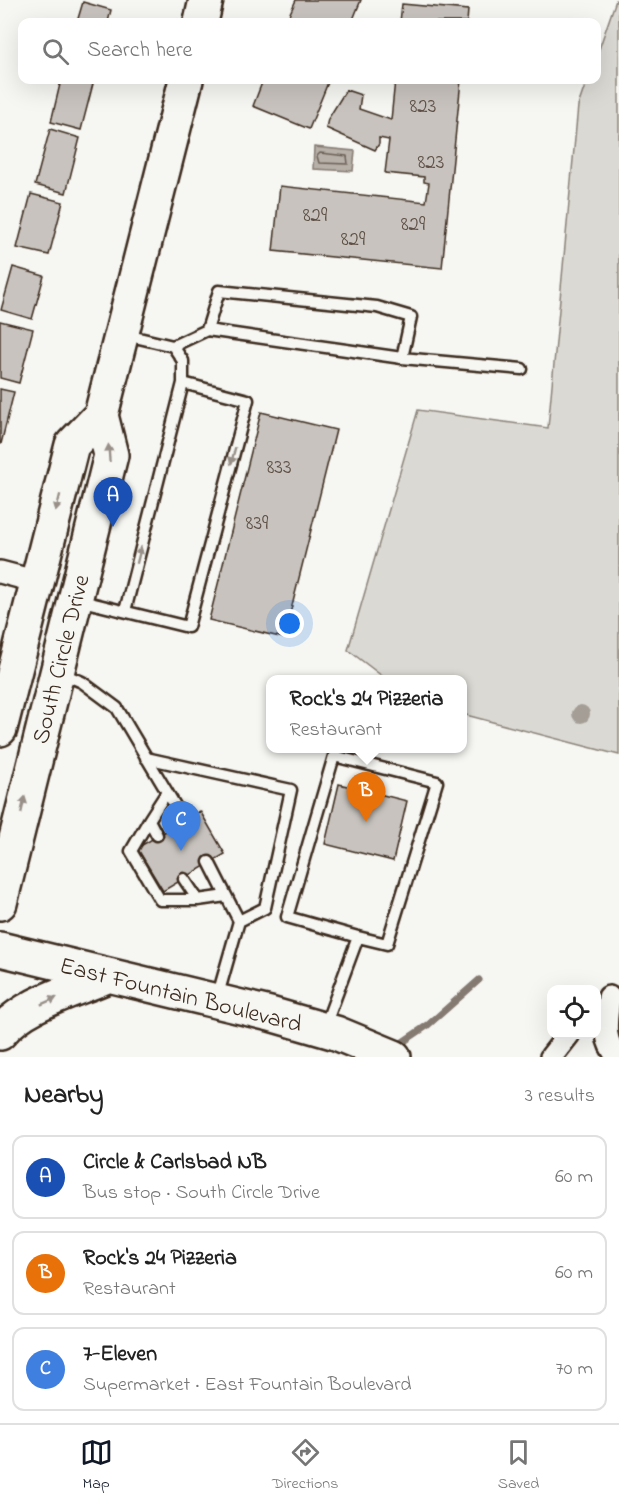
<!DOCTYPE html>
<meta charset="utf-8">
<style>
:root{--surface:#fff;--page:#f2f2f2;--text:#222;--muted:#767676;--line:#e0e0e0;--accent:#111827}
body{margin:0;font-family:"Indie Flower",sans-serif;background:var(--page);color:var(--text)}
.controls{position:absolute;right:18px;bottom:18px;display:grid;overflow:hidden;border-radius:12px;box-shadow:0 6px 24px #0002}
.controls button{width:54px;height:54px;display:grid;place-items:center;padding:0;border:0;border-bottom:2px solid var(--line);background:var(--surface);color:var(--text);font:30px sans-serif}
.you{position:absolute;left:290px;top:624px;width:21px;height:21px;margin:-15px;border:4px solid #fff;border-radius:50%;background:#1a73e8;box-shadow:0 0 0 9px #1a73e833}
.badge{display:grid;place-items:center;width:39px;height:39px;border-radius:50%;background:var(--accent);color:#fff;font-size:20px;font-weight:700}
.pin{position:absolute;translate:-50% -50px;filter:drop-shadow(0 2px 3px #0008)}
.pin::after{content:'';position:absolute;top:32px;width:21px;height:18px;background:inherit;clip-path:polygon(0 0,100% 0,50% 100%)}
.popup{position:absolute;left:266px;top:675px;width:201px;height:78px;box-sizing:border-box;display:grid;place-content:center;border-radius:12px;background:var(--surface);filter:drop-shadow(0 2px 4px #0005);font-size:20px;white-space:nowrap;color:var(--muted)}
.popup b{font-size:22px;color:var(--text)}
.popup::after{content:'';position:absolute;left:50%;top:100%;margin-left:-12px;border:12px solid transparent;border-top-color:var(--surface)}
.list{margin:0;padding:0;list-style:none}
h2{display:flex;justify-content:space-between;align-items:center;height:78px;margin:0;padding:0 24px;font-size:26px}
h2 small{font-size:20px;font-weight:400;color:var(--muted)}
.list li{display:grid;grid-template-columns:39px 1fr auto;gap:18px;align-items:center;box-sizing:border-box;height:84px;margin:0 12px 12px;padding:0 12px;border:2px solid var(--line);border-radius:12px}
.list b{display:block;font-size:22px;white-space:nowrap}
.list p{margin:0;font-size:20px;white-space:nowrap;color:var(--muted)}
.list em{font-size:20px;font-style:normal;color:var(--muted)}
.icon{flex:none;width:33px;height:33px;fill:none;stroke:currentColor;stroke-width:2;stroke-linecap:round;stroke-linejoin:round}
.map{position:relative;flex:none;width:619px;height:1057px;overflow:hidden}
.search{position:absolute;background:var(--surface);box-shadow:0 6px 24px #0002;left:18px;right:18px;top:18px;height:66px;display:flex;align-items:center;gap:15px;box-sizing:border-box;padding:0 21px;border-radius:12px;color:var(--muted);font-size:22px}
.sheet{height:366px;background:var(--surface)}
nav{display:flex;justify-content:space-around;align-items:center;box-sizing:border-box;height:84px;border-top:2px solid var(--line);background:var(--surface);font-size:16px;color:var(--muted)}
nav a{display:grid;justify-items:center;gap:3px}
nav .on{color:var(--accent)}
.map>svg:first-child{display:block}
.green{fill:#dad9d3;stroke:#8a8278;stroke-width:1.5}
.water{fill:#b6b0a9;stroke:#857a71;stroke-width:1.5}
.lines{fill:none;stroke-linecap:round;stroke-linejoin:round}
.shore{stroke:#6c6056;stroke-width:1.5}
.stream{stroke:#857a71;stroke-width:7}
.building{fill:#c8c3be;stroke:#3b2a1e;stroke-width:1.5}
.lane-casing{stroke:#3b2a1e;stroke-width:15}
.street-casing{stroke:#3b2a1e;stroke-width:26}
.primary-casing{stroke:#3b2a1e;stroke-width:38}
.lane{stroke:#f6f6f2;stroke-width:10}
.street{stroke:#f6f6f2;stroke-width:21}
.primary{stroke:#f6f6f2;stroke-width:33}
.tree{fill:#a59e96}
.oneway{fill:#989088}
.labels{text-anchor:middle;stroke-width:5;stroke-linejoin:round;paint-order:stroke}
.number-label{font-size:21px;fill:#5e5046}
.street-label{font-size:24px;fill:#3b2a1e;stroke:#f6f6f2}
</style>
<div class="map">
<svg width="619" height="1057" viewBox="0 0 619 1057">
<rect width="100%" height="100%" fill="#f6f6f2"/>
<filter id="ink" filterUnits="userSpaceOnUse"><feTurbulence type="fractalNoise" baseFrequency=".0167" numOctaves="2"/><feDisplacementMap in="SourceGraphic" scale="12" xChannelSelector="R" yChannelSelector="G"/><feConvolveMatrix kernelMatrix="1 2 1 2 8 2 1 2 1" color-interpolation-filters="sRGB"/></filter>
<g filter="url(#ink)">
<path class="green" d="M616 0H619V755L462 714V680L386 679 348 650 418 410 548 428 578 106 587 80H596L597 55Z"/>
<path class="water" d="M314 147 355 151 353 171 313 169Z"/>
<g class="lines">
<path class="shore" d="M320 153 347 156 348 164 319 163 317 156Z"/>
<path class="stream" d="M394 1048 428 1025 479 980"/>
</g>
<path class="building" d="M296 0H361L352 22H286Z
M83 2 111 10 108 22H77Z
M402 4 468 10 467 22H400Z
M61 80H94L81 130 51 122Z
M263 80H329L309 129 253 106Z
M395 80H461L442 268 273 251 280 186 426 202 429 183 424 182V177L385 173 389 140 379 138V144L375 150 326 128 328 119 346 90 361 95 359 109 391 120Z
M50 129 80 138 66 193 35 185Z
M31 194 63 202 49 255 17 248Z
M13 267 44 276 32 319 1 310Z
M0 321 33 329 19 383 0 378Z
M0 389 14 392 1 444H0Z
M261 412 336 430 284 638 209 620Z
M339 784 407 801 393 861 325 844Z
M200 811 225 854 163 891 137 848Z"/>
<g class="lines">
<defs>
<path id="lane" d="M207 330 402 358 522 369
M126 335 173 346 207 330 219 291 377 307 411 317 402 358
M78 600 188 627 248 400 183 383V361L173 346
M125 611 183 383
M61 673 82 682 117 708 183 819
M146 758 291 790 265 908 239 921
M149 820 167 792
M157 835 149 820 131 851 160 900H198L226 896
M209 862 239 921 217 998
M184 879 198 900
M325 1026 358 937 387 944 437 782 334 756 287 917 358 937"/>
<path id="street" d="M0 572 38 582
M609 997C607 1020 601 1039 618 1057
M551 1057 569 1034"/>
<path id="primary" d="M201 22 206 0
M0 729 72 445 101 415
M0 903 111 455 101 415 186 80
M0 949 270 1014 336 1033 394 1057
M0 1033C24 1003 73 991 107 976"/>
</defs>
<use href="#lane" class="lane-casing"/>
<use href="#street" class="street-casing"/>
<use href="#primary" class="primary-casing"/>
<use href="#lane" class="lane"/>
<use href="#street" class="street"/>
<use href="#primary" class="primary"/>
</g>
<circle class="tree" cx="581" cy="714" r="9"/>
<defs><path id="oneway-solid" d="M-6-.8H1V-3.2L6.5 0L1 3.2V.8H-6Z" transform="scale(1.5)"/></defs>
<g class="oneway">
<use href="#oneway-solid" transform="translate(109 453) rotate(-94)"/>
<use href="#oneway-solid" transform="translate(233 456) rotate(105)"/>
<use href="#oneway-solid" transform="translate(58 503) rotate(104)"/>
<use href="#oneway-solid" transform="translate(139 555) rotate(-76)"/>
<use href="#oneway-solid" transform="translate(23 805) rotate(-77)"/>
<use href="#oneway-solid" transform="translate(49 1001) rotate(-24)"/>
</g>
</g>
<g class="labels">
<g class="number-label">
<text x="423" y="112">823</text>
<text x="431" y="168">823</text>
<text x="315" y="221">829</text>
<text x="413" y="230">829</text>
<text x="353" y="245">829</text>
<text x="279" y="473">833</text>
<text x="257" y="529">839</text>
</g>
<g class="street-label">
<text transform="translate(60 659) rotate(-76)" y="8">South Circle Drive</text>
<text transform="translate(181 994) rotate(14)" y="8">East Fountain Boulevard</text>
</g>
</g>
</svg>
<div class="controls">
<button><svg class="icon" aria-label="locate" viewBox="0 0 24 24"><circle cx="12" cy="12" r="6"/><path d="M12 2v4M12 18v4M2 12h4M18 12h4"/></svg></button>
</div>
<div class="you"></div>
<div class="pin badge" style="left:113px;top:527px;background:#1a4fb4">A</div>
<div class="pin badge" style="left:366px;top:822px;background:#e8710a">B</div>
<div class="popup"><b>Rock's 24 Pizzeria</b>Restaurant</div>
<div class="pin badge" style="left:181px;top:851px;background:#3f7fe0">C</div>
<div class="search"><svg class="icon" aria-label="search" viewBox="0 0 24 24"><circle cx="10" cy="10" r="6"/><path d="M15 15l6 6"/></svg>Search here</div>
</div>
<section class="sheet">
<h2>Nearby<small>3 results</small></h2>
<ul class="list">
<li><span class="badge" style="background:#1a4fb4">A</span><div><b>Circle &amp; Carlsbad NB</b><p>Bus stop · South Circle Drive</p></div><em>60 m</em></li>
<li><span class="badge" style="background:#e8710a">B</span><div><b>Rock's 24 Pizzeria</b><p>Restaurant</p></div><em>60 m</em></li>
<li><span class="badge" style="background:#3f7fe0">C</span><div><b>7-Eleven</b><p>Supermarket · East Fountain Boulevard</p></div><em>70 m</em></li>
</ul>
</section>
<nav>
<a class="on"><svg class="icon" aria-label="map" viewBox="0 0 24 24"><path d="M3 6l6-2 6 2 6-2v14l-6 2-6-2-6 2zM9 4v14M15 6v14"/></svg>Map</a>
<a><svg class="icon" aria-label="directions" viewBox="0 0 24 24"><path d="M12 3l9 9-9 9-9-9zM9 14v-3h6M13 9l2 2-2 2"/></svg>Directions</a>
<a><svg class="icon" aria-label="saved" viewBox="0 0 24 24"><path d="M7 4h10v16l-5-4-5 4z"/></svg>Saved</a>
</nav>
